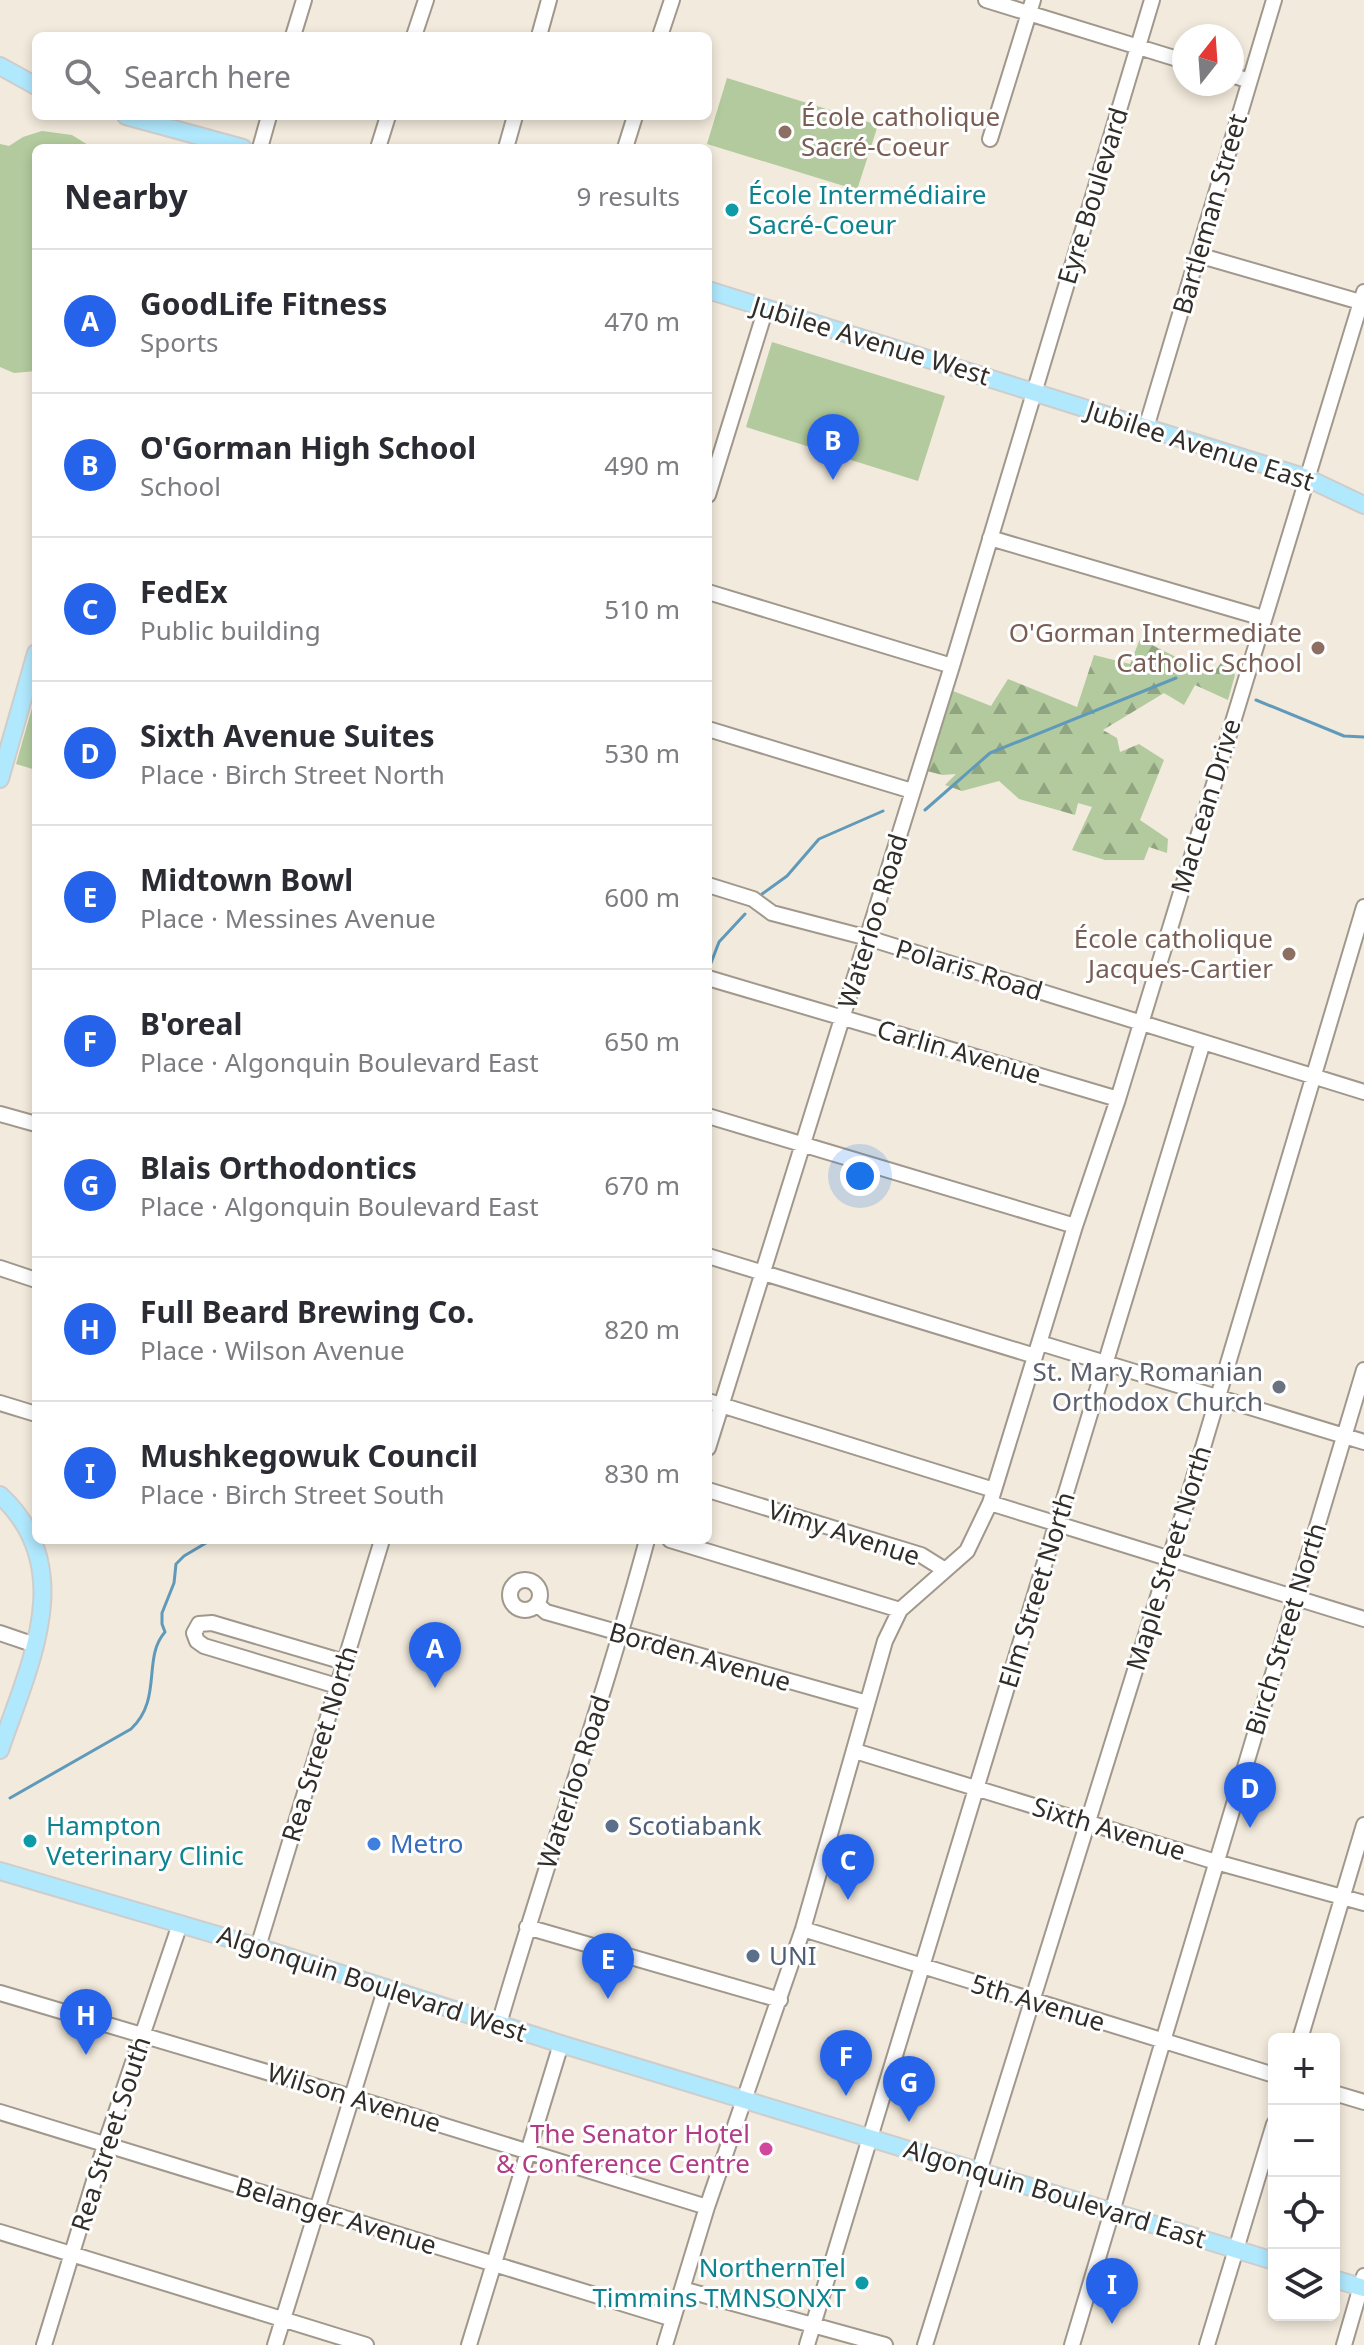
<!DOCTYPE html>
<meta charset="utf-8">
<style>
:root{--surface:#fff;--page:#f7f7f7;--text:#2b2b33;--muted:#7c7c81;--line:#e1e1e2;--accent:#2563eb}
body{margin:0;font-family:"Noto Sans",sans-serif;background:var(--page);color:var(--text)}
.controls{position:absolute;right:24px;bottom:24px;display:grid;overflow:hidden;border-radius:12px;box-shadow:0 4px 12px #0003}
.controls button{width:72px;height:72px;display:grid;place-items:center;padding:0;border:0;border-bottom:2px solid var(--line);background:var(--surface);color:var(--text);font:40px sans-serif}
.compass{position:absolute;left:1172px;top:24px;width:72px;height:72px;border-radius:50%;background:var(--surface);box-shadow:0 4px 12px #0003;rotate:17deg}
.you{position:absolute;left:860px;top:1176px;width:28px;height:28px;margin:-20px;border:6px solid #fff;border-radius:50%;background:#1a73e8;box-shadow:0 0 0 12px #1a73e833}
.badge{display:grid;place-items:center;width:52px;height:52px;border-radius:50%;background:var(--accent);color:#fff;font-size:26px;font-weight:700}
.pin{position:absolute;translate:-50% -66px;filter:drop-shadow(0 2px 4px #0008)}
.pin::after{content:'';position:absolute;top:42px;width:28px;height:24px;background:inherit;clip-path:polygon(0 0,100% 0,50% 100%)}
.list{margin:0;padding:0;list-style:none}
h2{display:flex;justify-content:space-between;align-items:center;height:104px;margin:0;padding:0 32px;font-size:34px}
h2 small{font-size:26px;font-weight:400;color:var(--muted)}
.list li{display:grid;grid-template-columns:52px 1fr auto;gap:24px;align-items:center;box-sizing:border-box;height:144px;padding:0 32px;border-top:2px solid var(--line)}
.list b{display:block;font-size:30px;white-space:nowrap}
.list p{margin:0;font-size:26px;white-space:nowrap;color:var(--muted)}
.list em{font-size:26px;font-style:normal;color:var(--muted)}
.icon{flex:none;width:44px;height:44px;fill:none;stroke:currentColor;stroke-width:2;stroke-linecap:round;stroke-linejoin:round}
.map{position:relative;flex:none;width:1364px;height:2345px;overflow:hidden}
.search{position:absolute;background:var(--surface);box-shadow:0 4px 12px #0003;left:32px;top:32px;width:680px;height:88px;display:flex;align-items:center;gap:20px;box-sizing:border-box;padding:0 28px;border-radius:12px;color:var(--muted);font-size:30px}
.panel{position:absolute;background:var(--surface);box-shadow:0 4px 12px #0003;left:32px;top:144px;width:680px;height:1400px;border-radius:12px}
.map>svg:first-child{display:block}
.forest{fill:url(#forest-firs)}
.pitch{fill:#b2ca9d}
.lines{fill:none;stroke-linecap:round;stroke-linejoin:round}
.stream{stroke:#5f9abb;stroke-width:3}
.minor-casing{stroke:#a0988c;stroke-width:18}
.major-casing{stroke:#cecdcc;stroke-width:20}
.minor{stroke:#fff;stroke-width:14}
.major{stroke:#b0e8fd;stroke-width:16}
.education-dot{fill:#8d6e63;stroke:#fff;stroke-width:3}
.culture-dot{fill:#0f9aa8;stroke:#fff;stroke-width:3}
.worship-dot{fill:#6b7280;stroke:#fff;stroke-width:3}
.service-dot{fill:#5c6f8a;stroke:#fff;stroke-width:3}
.shop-dot{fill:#3f7fe0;stroke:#fff;stroke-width:3}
.hotel-dot{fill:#d1479c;stroke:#fff;stroke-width:3}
.labels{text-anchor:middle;stroke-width:6;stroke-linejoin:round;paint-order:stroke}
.education-label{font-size:26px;fill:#785e54;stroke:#fff;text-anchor:end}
.culture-label{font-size:26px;fill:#0d838f;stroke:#fff;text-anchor:start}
.street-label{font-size:26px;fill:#312e29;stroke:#fff}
.worship-label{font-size:26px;fill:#5b616d;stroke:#fff;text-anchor:end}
.service-label{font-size:26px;fill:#4e5e75;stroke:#fff;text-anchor:start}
.shop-label{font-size:26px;fill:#366cbe;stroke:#fff;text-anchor:start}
.hotel-label{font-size:26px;fill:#b23c85;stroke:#fff;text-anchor:end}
</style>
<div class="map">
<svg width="1364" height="2345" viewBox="0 0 1364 2345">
<defs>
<pattern id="forest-firs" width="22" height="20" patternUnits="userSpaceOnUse" patternTransform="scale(2)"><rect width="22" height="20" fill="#b2ca9d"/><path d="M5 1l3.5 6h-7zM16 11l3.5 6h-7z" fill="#91a480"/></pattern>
</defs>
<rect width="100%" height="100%" fill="#f2eadc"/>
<path class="forest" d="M1140 639 1212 675 1224 659 1235 675 1228 700 1195 685 1184 705 1164 693 1103 730 1117 738 1120 752 1139 744 1164 760 1140 820 1168 839 1167 853 1149 847 1144 860H1105L1072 850 1092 807 1078 803 1075 815 1019 799 999 781 962 791 945 785 956 774 942 775 927 771 953 691 991 706 1008 679 1077 707 1094 655 1130 664Z"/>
<path class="pitch" d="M727 78 878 125 857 190 707 144Z
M42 131 72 135 93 148H36V371L14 373 0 367V144L9 146 23 137Z
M772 342 945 396 918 481 746 427Z
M36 694V770L16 764Z"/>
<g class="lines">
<path class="stream" d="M1256 700 1344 736 1364 737
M925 810 990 753 1176 678
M762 894 787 876 819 839 883 811
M711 963 719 942 745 914
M10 1798 131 1729C163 1699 142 1658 165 1632L162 1624V1613L174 1583 176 1564 184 1556 211 1540"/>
<defs>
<path id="minor" d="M986 0 1184 61
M293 36 304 0
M414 36 426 0
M539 36 549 0
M660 36 672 0
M1232 75 1249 81
M990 139 1033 0
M260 148 269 116
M378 148 388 116
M506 148 515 116
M625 148 635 116
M1198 255 1364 303
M1146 428 1274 0
M708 495 766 308
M990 538 1263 618
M708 592 952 666
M708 729 912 791
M708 885 753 899 772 913 868 938 1364 1092
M708 978 1118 1099
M0 1114 36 1124
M708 1116 1075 1226
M708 1256 1035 1356
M0 1268 36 1280
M1040 1343 1364 1442
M708 1401 994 1490
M0 1403 36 1414
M708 1448 952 666 1152 0
M708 1490 921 1555 945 1570
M990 1503 1364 1619
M670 1540 900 1610
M510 1595a15 15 0 1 1 30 0a15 15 0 1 1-30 0Z
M537 1604 546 1612 867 1703
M0 1633 35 1645
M337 1686 204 1646 197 1641 194 1633 199 1624 212 1623 344 1662
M855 1751 1216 1862 1364 1903
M527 1927 780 2000
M803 1929 1274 2075
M258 1947 382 1540
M0 1993 351 2097 707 2207
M499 2024C546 1862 603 1703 647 1540
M1300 2039 1364 1825
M1334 2093 1364 2102
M0 2112 673 2319
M0 2232 366 2345
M682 2289 885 2345
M44 2345 105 2145 180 1924
M275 2345 386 1987
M469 2345 561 2044
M665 2345 707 2207 803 1929 885 1641 900 1610 967 1551 990 1503 1075 1226 1118 1099 1364 292
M807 2345 1203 1042
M925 2345 1170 1558 1364 907
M1072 2345 1364 1370
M1207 2345 1274 2124
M1344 2345 1364 2276"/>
<path id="major" d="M0 66 36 86
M126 116 243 148
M708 290 1307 478 1364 505
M0 779 36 653
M0 1495C79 1568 29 1665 0 1750
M0 1871 258 1947 561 2044 1274 2261
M1334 2279 1364 2288"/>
</defs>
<use href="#minor" class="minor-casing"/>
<use href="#major" class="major-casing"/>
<use href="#minor" class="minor"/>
<use href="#major" class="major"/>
</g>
<g class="education-dot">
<circle cx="785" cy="132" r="8"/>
<circle cx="1318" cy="648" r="8"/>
<circle cx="1289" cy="954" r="8"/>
</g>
<g class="culture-dot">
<circle cx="732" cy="210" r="8"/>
<circle cx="30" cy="1841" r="8"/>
<circle cx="862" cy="2283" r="8"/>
</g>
<circle class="worship-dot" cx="1279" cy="1387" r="8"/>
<g class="service-dot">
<circle cx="612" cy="1826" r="8"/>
<circle cx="753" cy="1956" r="8"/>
</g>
<circle class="shop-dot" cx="374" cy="1844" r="8"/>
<circle class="hotel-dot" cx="766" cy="2149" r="8"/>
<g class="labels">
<g class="education-label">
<text x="801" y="126" text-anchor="start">École catholique<tspan x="801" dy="30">Sacré-Coeur</tspan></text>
<text x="1302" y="642">O'Gorman Intermediate<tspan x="1302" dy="30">Catholic School</tspan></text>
<text x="1273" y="948">École catholique<tspan x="1273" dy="30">Jacques-Cartier</tspan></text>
</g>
<g class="culture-label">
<text x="748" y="204">École Intermédiaire<tspan x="748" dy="30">Sacré-Coeur</tspan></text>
<text x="46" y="1835">Hampton<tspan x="46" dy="30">Veterinary Clinic</tspan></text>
<text x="846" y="2277" text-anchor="end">NorthernTel<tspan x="846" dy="30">Timmins TMNSONXT</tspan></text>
</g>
<g class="street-label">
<text transform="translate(1093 196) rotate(-73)" y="9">Eyre Boulevard</text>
<text transform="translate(1210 214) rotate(-74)" y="9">Bartleman Street</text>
<text transform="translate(871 341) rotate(17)" y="9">Jubilee Avenue West</text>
<text transform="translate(1200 446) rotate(18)" y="9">Jubilee Avenue East</text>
<text transform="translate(1206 806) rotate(-73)" y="9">MacLean Drive</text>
<text transform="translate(873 921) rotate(-73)" y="9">Waterloo Road</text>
<text transform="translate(969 970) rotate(17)" y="9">Polaris Road</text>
<text transform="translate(959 1052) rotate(16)" y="9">Carlin Avenue</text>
<text transform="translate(844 1533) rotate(18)" y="9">Vimy Avenue</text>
<text transform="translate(1169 1558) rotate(-73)" y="9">Maple Street North</text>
<text transform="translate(1037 1590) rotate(-73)" y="9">Elm Street North</text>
<text transform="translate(1286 1629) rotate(-73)" y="9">Birch Street North</text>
<text transform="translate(700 1657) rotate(16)" y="9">Borden Avenue</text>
<text transform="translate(320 1744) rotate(-73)" y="9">Rea Street North</text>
<text transform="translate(574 1782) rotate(-72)" y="9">Waterloo Road</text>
<text transform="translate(1109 1829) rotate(17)" y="9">Sixth Avenue</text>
<text transform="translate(372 1984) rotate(18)" y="9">Algonquin Boulevard West</text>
<text transform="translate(1038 2003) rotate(17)" y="9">5th Avenue</text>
<text transform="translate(354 2098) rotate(17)" y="9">Wilson Avenue</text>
<text transform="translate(111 2134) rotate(-72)" y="9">Rea Street South</text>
<text transform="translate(1055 2194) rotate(17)" y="9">Algonquin Boulevard East</text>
<text transform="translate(336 2216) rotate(17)" y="9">Belanger Avenue</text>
</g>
<g class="worship-label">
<text x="1263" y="1381">St. Mary Romanian<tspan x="1263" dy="30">Orthodox Church</tspan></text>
</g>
<g class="service-label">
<text x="628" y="1835">Scotiabank</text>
<text x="769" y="1965">UNI</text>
</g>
<g class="shop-label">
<text x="390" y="1853">Metro</text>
</g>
<g class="hotel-label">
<text x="750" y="2143">The Senator Hotel<tspan x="750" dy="30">&amp; Conference Centre</tspan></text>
</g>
</g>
</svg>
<div class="controls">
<button>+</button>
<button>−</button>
<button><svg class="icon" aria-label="locate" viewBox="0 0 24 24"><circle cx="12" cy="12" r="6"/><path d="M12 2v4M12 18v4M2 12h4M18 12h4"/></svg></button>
<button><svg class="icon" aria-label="layers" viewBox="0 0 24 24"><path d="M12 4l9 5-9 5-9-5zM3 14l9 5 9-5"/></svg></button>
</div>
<svg class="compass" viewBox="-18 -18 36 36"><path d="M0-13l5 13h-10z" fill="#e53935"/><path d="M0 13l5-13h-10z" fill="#7c7c81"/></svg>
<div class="you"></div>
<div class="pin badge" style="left:435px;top:1688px">A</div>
<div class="pin badge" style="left:833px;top:480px">B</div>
<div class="pin badge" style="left:848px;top:1900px">C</div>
<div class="pin badge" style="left:1250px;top:1828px">D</div>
<div class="pin badge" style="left:608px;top:1999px">E</div>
<div class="pin badge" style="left:846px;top:2096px">F</div>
<div class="pin badge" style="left:909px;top:2122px">G</div>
<div class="pin badge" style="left:86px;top:2055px">H</div>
<div class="pin badge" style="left:1112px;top:2324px">I</div>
<div class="search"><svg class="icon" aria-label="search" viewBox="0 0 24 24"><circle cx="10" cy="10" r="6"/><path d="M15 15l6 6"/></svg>Search here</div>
<section class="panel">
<h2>Nearby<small>9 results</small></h2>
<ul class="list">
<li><span class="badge">A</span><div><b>GoodLife Fitness</b><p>Sports</p></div><em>470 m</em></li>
<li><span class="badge">B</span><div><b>O'Gorman High School</b><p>School</p></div><em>490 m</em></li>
<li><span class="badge">C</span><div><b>FedEx</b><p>Public building</p></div><em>510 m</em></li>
<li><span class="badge">D</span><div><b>Sixth Avenue Suites</b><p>Place · Birch Street North</p></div><em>530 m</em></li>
<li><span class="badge">E</span><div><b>Midtown Bowl</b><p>Place · Messines Avenue</p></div><em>600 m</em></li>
<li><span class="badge">F</span><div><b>B'oreal</b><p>Place · Algonquin Boulevard East</p></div><em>650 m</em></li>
<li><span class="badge">G</span><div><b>Blais Orthodontics</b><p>Place · Algonquin Boulevard East</p></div><em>670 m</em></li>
<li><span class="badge">H</span><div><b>Full Beard Brewing Co.</b><p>Place · Wilson Avenue</p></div><em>820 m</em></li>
<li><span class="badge">I</span><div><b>Mushkegowuk Council</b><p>Place · Birch Street South</p></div><em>830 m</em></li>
</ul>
</section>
</div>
